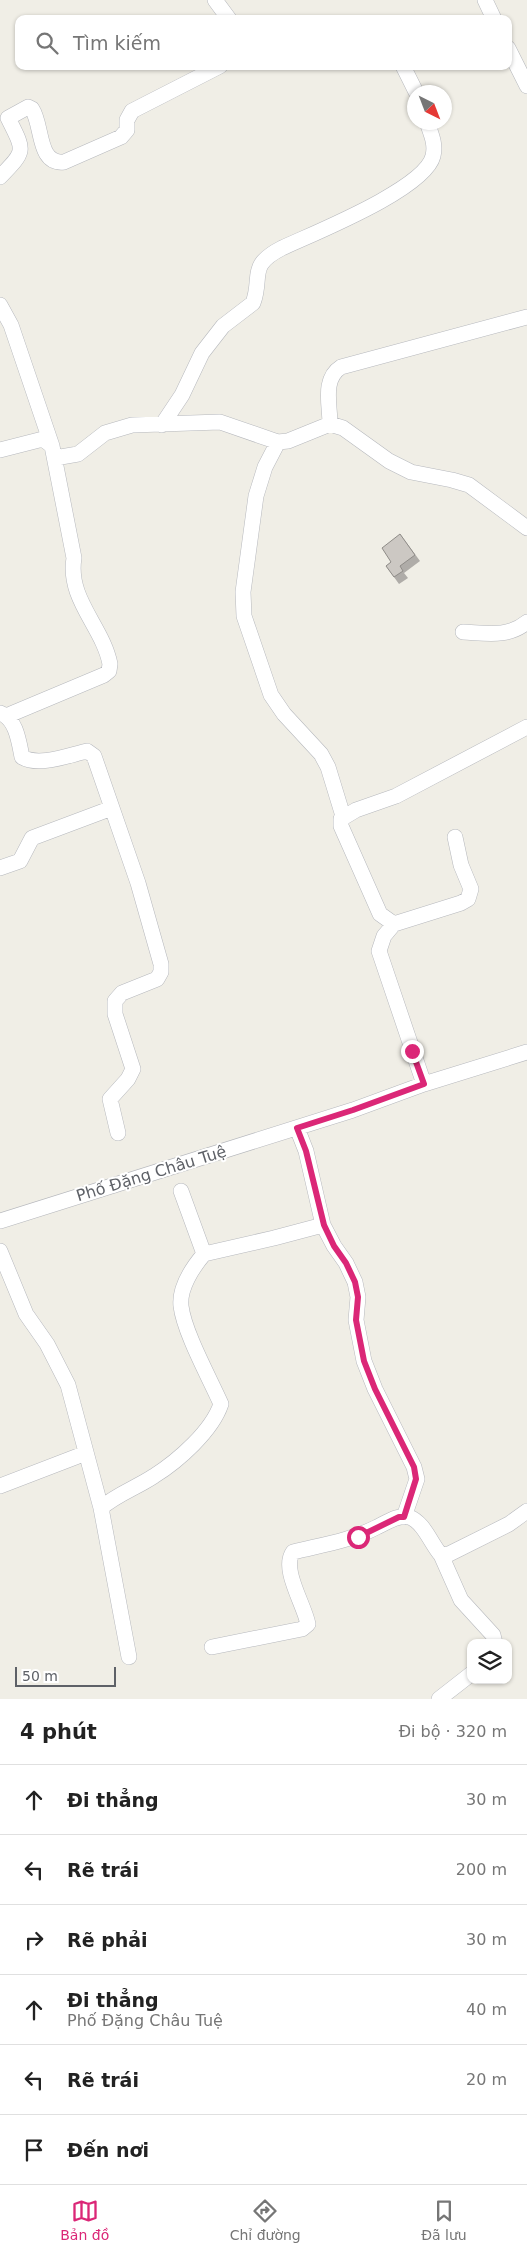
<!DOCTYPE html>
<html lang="vi">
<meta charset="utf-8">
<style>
:root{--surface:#fff;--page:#f2f2f2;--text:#222;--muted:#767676;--line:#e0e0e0;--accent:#db2777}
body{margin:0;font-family:"DejaVu Sans",sans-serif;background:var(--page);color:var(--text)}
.controls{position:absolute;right:15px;bottom:15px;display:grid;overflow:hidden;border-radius:10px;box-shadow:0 1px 4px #0004}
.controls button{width:45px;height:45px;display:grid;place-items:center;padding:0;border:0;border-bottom:1px solid var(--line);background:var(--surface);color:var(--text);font:25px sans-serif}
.compass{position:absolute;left:407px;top:85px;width:45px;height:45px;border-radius:50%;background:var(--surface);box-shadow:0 1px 4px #0004;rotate:138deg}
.scale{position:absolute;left:15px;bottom:12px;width:101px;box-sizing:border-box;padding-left:5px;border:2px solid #5e6167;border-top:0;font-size:14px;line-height:18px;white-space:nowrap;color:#5e6167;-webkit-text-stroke:4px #fff;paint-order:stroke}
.stop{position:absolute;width:15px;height:15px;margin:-11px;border:4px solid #db2777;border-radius:50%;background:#fff}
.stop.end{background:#db2777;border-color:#fff;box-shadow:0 1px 5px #0008}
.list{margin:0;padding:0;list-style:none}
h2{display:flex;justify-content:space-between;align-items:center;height:65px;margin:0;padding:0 20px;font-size:21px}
h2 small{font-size:16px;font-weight:400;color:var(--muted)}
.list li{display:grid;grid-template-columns:32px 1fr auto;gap:15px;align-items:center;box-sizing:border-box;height:70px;padding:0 20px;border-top:1px solid var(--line)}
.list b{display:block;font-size:19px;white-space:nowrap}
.list p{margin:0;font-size:16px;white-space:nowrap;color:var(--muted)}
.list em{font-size:16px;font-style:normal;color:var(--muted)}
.icon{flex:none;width:28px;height:28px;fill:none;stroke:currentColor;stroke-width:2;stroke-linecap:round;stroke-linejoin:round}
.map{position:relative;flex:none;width:527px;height:1699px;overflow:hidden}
.search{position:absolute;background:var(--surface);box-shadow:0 1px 4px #0004;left:15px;right:15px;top:15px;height:55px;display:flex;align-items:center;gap:12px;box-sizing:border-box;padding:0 18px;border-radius:10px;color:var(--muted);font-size:19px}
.sheet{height:485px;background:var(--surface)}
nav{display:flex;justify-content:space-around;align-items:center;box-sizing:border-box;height:70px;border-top:1px solid var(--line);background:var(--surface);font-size:14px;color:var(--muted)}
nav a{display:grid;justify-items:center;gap:2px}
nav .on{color:var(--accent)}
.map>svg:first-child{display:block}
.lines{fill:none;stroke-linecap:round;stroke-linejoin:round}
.minor-casing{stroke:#b6b8bd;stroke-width:16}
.minor{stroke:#fff;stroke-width:15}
.wall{fill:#afaca8}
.building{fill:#ccc8c3;stroke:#8f8c88}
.route{stroke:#db2777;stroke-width:6}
.labels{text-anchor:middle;stroke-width:4;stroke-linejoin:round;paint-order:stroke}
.street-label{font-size:16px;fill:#5e6167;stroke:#fff}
</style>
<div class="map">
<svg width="527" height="1699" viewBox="0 0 527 1699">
<rect width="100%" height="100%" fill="#f0eee6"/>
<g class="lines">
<defs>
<path id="minor" d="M215 0 229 19
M485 0 494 19
M508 48 527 86
M403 66 416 92
M0 177C26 150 25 152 8 118L28 107 32 109C43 125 37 165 64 162L121 137 127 130V120L132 111 220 66
M0 305 11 325 52 446 74 558C67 599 103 627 110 664L109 671 104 675 11 714 8 718
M330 424C330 405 322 379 341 367L527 317
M162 425 182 395 202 353 223 326 253 303C263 276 247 266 282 248 314 233 425 189 433 156 436 144 431 134 427 122
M278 442 265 467 256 496 243 592 244 616 271 695 284 714 321 754 328 767 343 816 341 819
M0 450 43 439 52 446
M55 458 78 454 105 433 132 425 220 422 278 442 288 441 330 424 343 428 389 461 411 472 452 480 469 485 527 528
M463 632C486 633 508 638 527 622
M0 713C16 718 19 742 22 757 39 767 69 755 87 751L94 756 138 883 161 964V972L157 979 122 993 115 1001V1014L133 1069 128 1079 110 1099 118 1133
M455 837 461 865 471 889 468 899 461 903 394 924 380 914 341 826V819L356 810 396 796 527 727
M0 868 20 861 32 838 112 808
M394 924 384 936 379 951 424 1084
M297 1128 306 1151 323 1225
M181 1191 204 1254
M0 1221 353 1110 424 1084 527 1052
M0 1251 26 1314 47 1344 68 1385 101 1508
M0 1486 86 1453
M441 1555 461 1600 493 1635 495 1643
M212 1647 302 1629 308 1624C304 1604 281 1569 293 1552 321 1545 350 1541 377 1527 386 1523 398 1514 409 1517 424 1522 431 1544 441 1555L449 1554 509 1524 527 1511
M129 1657 101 1508C117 1494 136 1488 154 1476 178 1461 212 1431 221 1404 210 1379 184 1332 181 1306 179 1288 193 1267 204 1254L274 1238 323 1225 334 1246 346 1263 355 1282 358 1297 356 1320 364 1361 375 1389 414 1467 417 1479 404 1517
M439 1699 471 1674"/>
</defs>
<use href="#minor" class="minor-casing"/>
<use href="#minor" class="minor"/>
</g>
<path class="wall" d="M400 534 420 561 404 573 408 578 399 584 386 566 391 562Z"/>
<path class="building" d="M400 534 415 555 400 566 403 571 394 577 386 566 391 562 382 548Z"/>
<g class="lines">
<path class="route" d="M358 1537 399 1517H404L416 1479 414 1467 375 1389 364 1361 356 1320 358 1297 355 1282 346 1263 334 1246 324 1225 306 1151 297 1128 353 1110 424 1084 412 1051"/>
</g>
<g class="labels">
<g class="street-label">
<text transform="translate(151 1173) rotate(-17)" y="6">Phố Đặng Châu Tuệ</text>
</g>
</g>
</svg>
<div class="controls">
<button><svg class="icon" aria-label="layers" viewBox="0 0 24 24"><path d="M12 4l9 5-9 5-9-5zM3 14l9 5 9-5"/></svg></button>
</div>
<svg class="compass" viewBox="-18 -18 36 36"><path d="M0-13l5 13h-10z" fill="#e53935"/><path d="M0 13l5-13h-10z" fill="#767676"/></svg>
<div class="scale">50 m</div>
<div class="stop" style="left:358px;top:1537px"></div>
<div class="stop end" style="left:412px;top:1051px"></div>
<div class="search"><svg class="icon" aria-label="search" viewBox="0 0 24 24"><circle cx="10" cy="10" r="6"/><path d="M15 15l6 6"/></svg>Tìm kiếm</div>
</div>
<section class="sheet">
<h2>4 phút<small>Đi bộ · 320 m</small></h2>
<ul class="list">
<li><svg class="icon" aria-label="ahead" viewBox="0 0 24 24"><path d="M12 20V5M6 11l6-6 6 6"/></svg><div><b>Đi thẳng</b></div><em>30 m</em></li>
<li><svg class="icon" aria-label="left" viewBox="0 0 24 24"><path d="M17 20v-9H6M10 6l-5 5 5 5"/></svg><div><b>Rẽ trái</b></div><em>200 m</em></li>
<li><svg class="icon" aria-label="right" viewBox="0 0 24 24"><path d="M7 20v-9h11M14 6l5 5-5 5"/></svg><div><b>Rẽ phải</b></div><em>30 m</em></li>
<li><svg class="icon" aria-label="ahead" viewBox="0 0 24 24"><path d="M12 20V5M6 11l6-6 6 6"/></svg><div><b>Đi thẳng</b><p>Phố Đặng Châu Tuệ</p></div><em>40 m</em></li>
<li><svg class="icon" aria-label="left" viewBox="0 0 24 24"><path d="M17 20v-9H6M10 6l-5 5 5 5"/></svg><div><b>Rẽ trái</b></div><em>20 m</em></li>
<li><svg class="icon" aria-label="arrive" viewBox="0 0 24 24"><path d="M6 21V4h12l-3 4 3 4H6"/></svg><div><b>Đến nơi</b></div></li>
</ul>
</section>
<nav>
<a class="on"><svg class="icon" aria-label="map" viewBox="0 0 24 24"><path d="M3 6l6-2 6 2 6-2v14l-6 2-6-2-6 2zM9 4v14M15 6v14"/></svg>Bản đồ</a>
<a><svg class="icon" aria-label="directions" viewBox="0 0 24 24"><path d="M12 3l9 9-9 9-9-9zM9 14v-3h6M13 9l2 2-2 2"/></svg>Chỉ đường</a>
<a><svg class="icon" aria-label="saved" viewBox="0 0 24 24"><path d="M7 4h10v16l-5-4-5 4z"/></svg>Đã lưu</a>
</nav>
